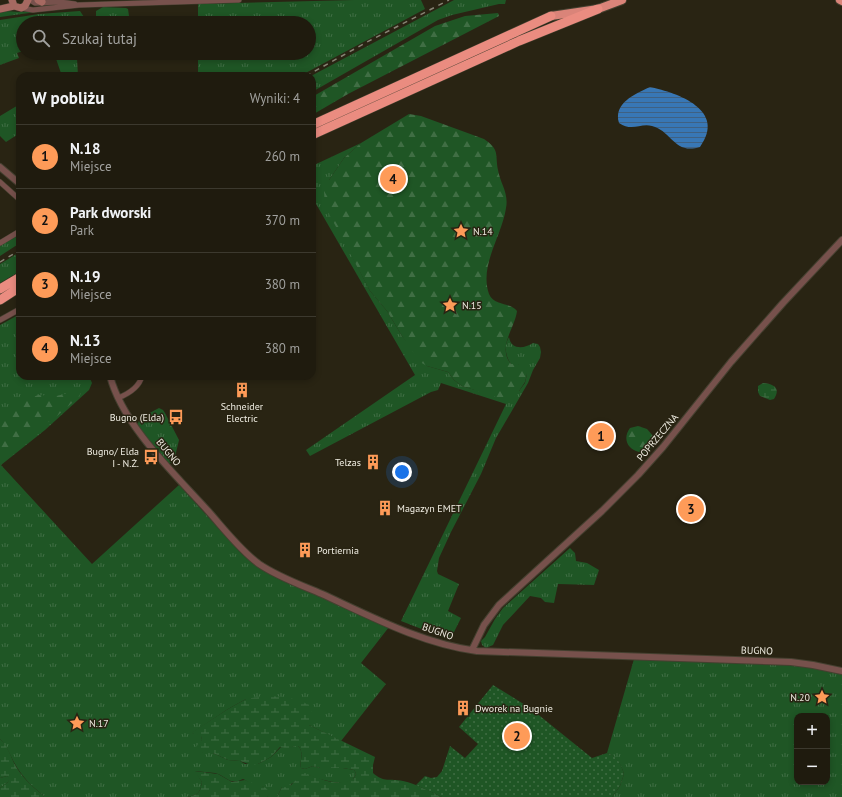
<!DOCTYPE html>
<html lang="pl">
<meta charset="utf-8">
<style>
:root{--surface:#1f1b0e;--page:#2c281c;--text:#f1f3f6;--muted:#a1a19e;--line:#3c392e;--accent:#fe9b58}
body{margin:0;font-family:"PT Sans",sans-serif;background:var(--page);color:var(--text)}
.controls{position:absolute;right:12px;bottom:12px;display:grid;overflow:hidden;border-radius:8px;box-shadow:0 2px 6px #0003}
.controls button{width:36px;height:36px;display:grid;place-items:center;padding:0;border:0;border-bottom:1px solid var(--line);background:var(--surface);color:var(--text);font:20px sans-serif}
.you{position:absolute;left:402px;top:472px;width:14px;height:14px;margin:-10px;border:3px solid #fff;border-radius:50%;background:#1a73e8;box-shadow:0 0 0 6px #1a73e833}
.badge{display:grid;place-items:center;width:26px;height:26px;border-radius:50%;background:var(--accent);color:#111;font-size:13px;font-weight:700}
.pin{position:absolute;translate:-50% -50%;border:2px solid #fff;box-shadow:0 1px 4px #0006}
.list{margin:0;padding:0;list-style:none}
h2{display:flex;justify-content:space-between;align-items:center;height:52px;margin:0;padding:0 16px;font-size:17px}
h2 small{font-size:13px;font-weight:400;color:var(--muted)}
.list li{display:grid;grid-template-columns:26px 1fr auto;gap:12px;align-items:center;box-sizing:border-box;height:64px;padding:0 16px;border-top:1px solid var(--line)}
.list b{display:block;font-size:15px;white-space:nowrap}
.list p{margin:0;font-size:13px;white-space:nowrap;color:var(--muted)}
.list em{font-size:13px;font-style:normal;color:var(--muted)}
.icon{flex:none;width:22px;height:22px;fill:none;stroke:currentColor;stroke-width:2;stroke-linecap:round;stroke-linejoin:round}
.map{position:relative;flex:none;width:842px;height:797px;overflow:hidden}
.search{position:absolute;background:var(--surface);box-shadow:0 2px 6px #0003;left:16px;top:16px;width:300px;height:44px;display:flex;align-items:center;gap:10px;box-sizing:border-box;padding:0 14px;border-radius:22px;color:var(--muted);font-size:15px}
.panel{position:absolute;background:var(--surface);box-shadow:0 2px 6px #0003;left:16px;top:72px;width:300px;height:308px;border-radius:12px}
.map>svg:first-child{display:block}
.grass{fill:url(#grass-tufts);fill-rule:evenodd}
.forest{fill:url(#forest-firs)}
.wetland{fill:url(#wetland-marsh)}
.park{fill:url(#park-dots)}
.water{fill:url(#water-rules)}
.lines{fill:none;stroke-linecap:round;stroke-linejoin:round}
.minor-casing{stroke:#454030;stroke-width:6}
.tertiary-casing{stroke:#454030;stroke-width:8}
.secondary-casing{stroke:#454030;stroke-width:8}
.trunk-casing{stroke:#454030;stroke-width:10}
.motorway-casing{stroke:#454030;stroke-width:10}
.minor{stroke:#77514c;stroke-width:5}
.tertiary{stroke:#77514c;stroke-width:6}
.secondary{stroke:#a66961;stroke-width:7}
.trunk{stroke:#da8479;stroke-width:8}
.motorway{stroke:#ea8c80;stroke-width:9}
.rail{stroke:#878374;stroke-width:1.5;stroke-dasharray:5 5;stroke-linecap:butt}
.labels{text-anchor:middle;stroke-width:3;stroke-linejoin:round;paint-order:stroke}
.poi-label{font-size:10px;fill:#efece1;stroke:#292413;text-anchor:start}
.street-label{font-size:10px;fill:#efece1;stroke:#292413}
</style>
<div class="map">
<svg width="842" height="797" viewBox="0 0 842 797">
<defs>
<pattern id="grass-tufts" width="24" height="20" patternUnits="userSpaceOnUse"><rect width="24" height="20" fill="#1f5625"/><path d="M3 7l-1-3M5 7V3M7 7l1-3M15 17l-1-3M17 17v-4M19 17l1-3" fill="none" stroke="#406e44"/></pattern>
<pattern id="forest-firs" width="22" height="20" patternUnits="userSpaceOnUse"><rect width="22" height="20" fill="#1f5625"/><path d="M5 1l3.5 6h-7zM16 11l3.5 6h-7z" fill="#406e44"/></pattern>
<pattern id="wetland-marsh" width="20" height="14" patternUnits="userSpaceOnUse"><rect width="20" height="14" fill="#1f5625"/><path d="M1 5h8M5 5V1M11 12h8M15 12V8" fill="none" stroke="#406e44"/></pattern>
<pattern id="park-dots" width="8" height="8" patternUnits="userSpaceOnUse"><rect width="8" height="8" fill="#1f5625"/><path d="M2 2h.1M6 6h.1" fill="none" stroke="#406e44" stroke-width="1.8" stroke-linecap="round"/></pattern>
<pattern id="water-rules" width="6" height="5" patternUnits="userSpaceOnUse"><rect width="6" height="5" fill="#3877b5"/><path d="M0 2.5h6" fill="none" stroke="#3f6182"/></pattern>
</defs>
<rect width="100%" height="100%" fill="#292413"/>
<path class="grass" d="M354 0H421L425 9 300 76H198V53H309V23H198V4Z
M454 0H506L505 4H499L452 15 438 20 312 92 311 76Z
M103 7 126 8 128 9 129 16 126 21 100 22 96 16V11Z
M37 10 36 12 0 17V13L6 11 20 12Z
M80 11 88 23H23V51L17 53 19 58 0 65V20L39 14Z
M54 53H84L77 58 78 76H62Z
M20 104V133L6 142 0 136V116Z
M361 143 344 158 329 180 351 254 370 291 387 311 402 336 427 366 448 372 454 380 462 386 475 390 519 391 525 383 527 374 518 364H511C505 356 504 345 509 337 511 350 524 349 533 343L538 344 540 347 541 352 540 358 533 370 528 383 496 438 481 474 451 532 439 558 437 571 438 574 459 584 448 611 461 618 450 640 401 621 506 404 441 383 438 390 431 392 310 456 306 450 415 375 312 197V166Z
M18 233 20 236V243L0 256V245Z
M20 252V271L0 283V264Z
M20 314V376H89L92 383 89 390 45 430 1 465 92 564 179 485 240 552 250 561 259 568 389 627 361 663 386 684 341 741 309 725 246 699 228 709 192 733 201 735 202 740 200 744 203 753H213L228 760 240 761 245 764H258L271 757 281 747 289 748 294 746H298C305 753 299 761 301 768L305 769 313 766 320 768H343L354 770 356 773C352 791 320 779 308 775L291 784 290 787H282L277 797H267L269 793C263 783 261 788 252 784 248 782 246 780 243 779 229 786 227 776 215 773 208 772 201 772 195 771L202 782C200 793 198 795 187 797H44L43 795C31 786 22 776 15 764 10 755 7 746 0 739V325Z
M159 408 163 410 165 413 179 440 174 461 171 463H168L137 426 140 418Z
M603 427 606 429C610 439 603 451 592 449 587 441 595 430 603 427Z
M690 502 697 503 699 505 698 510 693 517 690 518 684 517C682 510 685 506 690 502Z
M570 548 575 553 576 561 587 563 599 570 594 585 558 584 554 603 545 602 541 598 530 596 503 625 493 645 486 648 482 645 481 641 485 637 495 619 503 608Z
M634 659 790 665 813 668 842 674V797H612L620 786 624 774C621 764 617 757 607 753ZM797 716H827V782H797Z
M7 776 10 778 8 782 0 788V778Z"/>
<path class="forest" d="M498 13 499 16 348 94 312 115V97L435 26 465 16Z
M409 114 421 116 484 139C500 150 495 153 498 170 500 183 509 193 506 208 502 236 479 265 489 294 494 306 510 302 517 311 515 328 497 347 511 364H518L526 367 527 374 525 382 519 391 511 397 499 398 462 386 454 380 448 372 427 366 420 362 402 336 387 311 370 291 325 206 324 191 329 180 344 158 361 143Z
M65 376H80C76 381 72 382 65 379Z
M78 391 81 393 79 397 57 416 11 448H0V412L38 395 56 396Z
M638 426 647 429 654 437C653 442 653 449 648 452 645 453 641 453 639 452 626 449 623 437 630 428Z"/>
<path class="wetland" d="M763 383C774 384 781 388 774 399L770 400 760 396 758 392V386Z
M264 696C283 696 295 698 312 706L309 725 375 757 373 765V773C384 783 390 778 403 781 417 784 429 791 442 797H277L282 787H289L294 782 303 774C321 776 327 786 348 781 353 779 355 778 356 773L354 770 343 768H320L313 766 305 769 301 768C299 761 305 753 298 746H294L289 749 280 747 271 757 258 764 251 765 240 761 228 760 213 753H203L198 751 196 747 202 740 201 736 191 733 228 709 246 699Z
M0 739C7 745 10 754 14 763 21 776 31 786 43 795L44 797H0V788L8 782 9 778 7 776 0 778Z
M194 771 218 774 232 782 245 780C254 785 264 783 270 793L267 797H187C198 795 200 793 202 782Z"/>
<path class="park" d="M493 685 530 708 592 758 607 753C618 757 621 764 624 774L620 786 612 797H442L416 785 425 776 431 778 437 777 442 771 450 746 465 758 478 744 459 727Z"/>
<path class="water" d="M650 87C678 93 727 110 700 147 674 155 672 131 652 126 640 123 632 132 619 123 613 103 635 94 650 87Z"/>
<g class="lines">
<defs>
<path id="minor" d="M30 0 35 3 60 2 75 4
M21 8 33 10 79 5 239 0
M0 182 20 200
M0 243 20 231
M0 320 20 309
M118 398C128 394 139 388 142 376"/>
<path id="tertiary" d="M0 167 20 184
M110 376C123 426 175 474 209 512 224 529 240 550 259 564 278 577 301 585 322 594 372 617 423 644 477 651L791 662 813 665 842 671
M472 650 484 625 499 605 602 511 638 475 663 447 731 362 783 303 842 240"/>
<path id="secondary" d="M12 0 14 6 21 8 25 6 28 0
M38 0 42 2
M0 9 14 6"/>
<path id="trunk" d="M840 0 842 1
M551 16 598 9 622 0"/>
<path id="motorway" d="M312 125 551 16
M312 135 519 41 598 9
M0 289 20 277
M0 300 20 287"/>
</defs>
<use href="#minor" class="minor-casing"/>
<use href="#tertiary" class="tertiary-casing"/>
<use href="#secondary" class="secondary-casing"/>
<use href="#trunk" class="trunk-casing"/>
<use href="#motorway" class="motorway-casing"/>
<use href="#minor" class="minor"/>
<use href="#tertiary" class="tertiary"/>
<use href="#secondary" class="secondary"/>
<use href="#trunk" class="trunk"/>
<use href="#motorway" class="motorway"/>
<path class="rail" d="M306 76 367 42 449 0
M0 262 20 250"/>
</g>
<defs>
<symbol id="sight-bare" viewBox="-9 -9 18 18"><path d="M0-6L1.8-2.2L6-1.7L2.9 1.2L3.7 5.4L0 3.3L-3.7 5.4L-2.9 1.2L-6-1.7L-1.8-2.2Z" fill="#fe9b58" stroke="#292413" stroke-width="2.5" paint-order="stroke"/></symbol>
<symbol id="building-bare" viewBox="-9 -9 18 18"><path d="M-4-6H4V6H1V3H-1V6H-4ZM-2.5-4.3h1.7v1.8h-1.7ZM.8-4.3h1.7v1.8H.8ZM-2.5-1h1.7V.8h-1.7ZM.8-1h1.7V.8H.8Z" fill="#fe9b58" stroke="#292413" stroke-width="2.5" paint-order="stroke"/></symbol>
<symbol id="bus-bare" viewBox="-9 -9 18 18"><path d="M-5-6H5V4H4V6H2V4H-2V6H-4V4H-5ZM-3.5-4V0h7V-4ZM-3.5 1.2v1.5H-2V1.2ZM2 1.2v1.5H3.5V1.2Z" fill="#fe9b58" stroke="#292413" stroke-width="2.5" paint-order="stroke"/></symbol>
</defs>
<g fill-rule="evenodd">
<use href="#sight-bare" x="450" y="220" width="22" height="22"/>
<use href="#sight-bare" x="439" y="294" width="22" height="22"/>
<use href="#building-bare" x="231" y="379" width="22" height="22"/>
<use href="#bus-bare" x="165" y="406" width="22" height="22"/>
<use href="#bus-bare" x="140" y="446" width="22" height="22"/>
<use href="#building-bare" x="362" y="451" width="22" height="22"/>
<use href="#building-bare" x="374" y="497" width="22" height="22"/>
<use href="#building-bare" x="294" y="539" width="22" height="22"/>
<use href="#sight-bare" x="811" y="686" width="22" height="22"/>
<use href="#building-bare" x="452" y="697" width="22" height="22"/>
<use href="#sight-bare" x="66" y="712" width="22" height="22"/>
</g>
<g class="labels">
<g class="poi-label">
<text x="473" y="235">N.14</text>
<text x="462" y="309">N.15</text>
<text x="242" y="410" text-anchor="middle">Schneider<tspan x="242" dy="12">Electric</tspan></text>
<text x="164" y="421" text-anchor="end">Bugno (Elda)</text>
<text x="139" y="455" text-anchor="end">Bugno/ Elda<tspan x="139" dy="12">I - N.Ż.</tspan></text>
<text x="361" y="466" text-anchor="end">Telzas</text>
<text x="397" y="512">Magazyn EMET</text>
<text x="317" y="554">Portiernia</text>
<text x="810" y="701" text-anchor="end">N.20</text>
<text x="475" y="712">Dworek na Bugnie</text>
<text x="89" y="727">N.17</text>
</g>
<g class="street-label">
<text transform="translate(657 437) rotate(-50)" y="4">POPRZECZNA</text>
<text transform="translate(169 452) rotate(50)" y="4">BUGNO</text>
<text transform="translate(438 631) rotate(19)" y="4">BUGNO</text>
<text transform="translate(757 650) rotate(2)" y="4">BUGNO</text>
</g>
</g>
</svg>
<div class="controls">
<button>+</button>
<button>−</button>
</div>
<div class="you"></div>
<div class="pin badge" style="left:601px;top:436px">1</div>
<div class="pin badge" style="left:517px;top:736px">2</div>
<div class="pin badge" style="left:691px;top:509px">3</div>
<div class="pin badge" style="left:393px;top:179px">4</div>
<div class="search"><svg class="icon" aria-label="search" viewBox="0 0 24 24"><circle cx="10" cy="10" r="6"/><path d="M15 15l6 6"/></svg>Szukaj tutaj</div>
<section class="panel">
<h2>W pobliżu<small>Wyniki: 4</small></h2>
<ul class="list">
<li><span class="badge">1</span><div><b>N.18</b><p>Miejsce</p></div><em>260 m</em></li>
<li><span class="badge">2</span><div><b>Park dworski</b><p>Park</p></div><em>370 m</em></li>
<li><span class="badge">3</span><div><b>N.19</b><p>Miejsce</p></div><em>380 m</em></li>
<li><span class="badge">4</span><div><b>N.13</b><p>Miejsce</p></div><em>380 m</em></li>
</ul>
</section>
</div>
